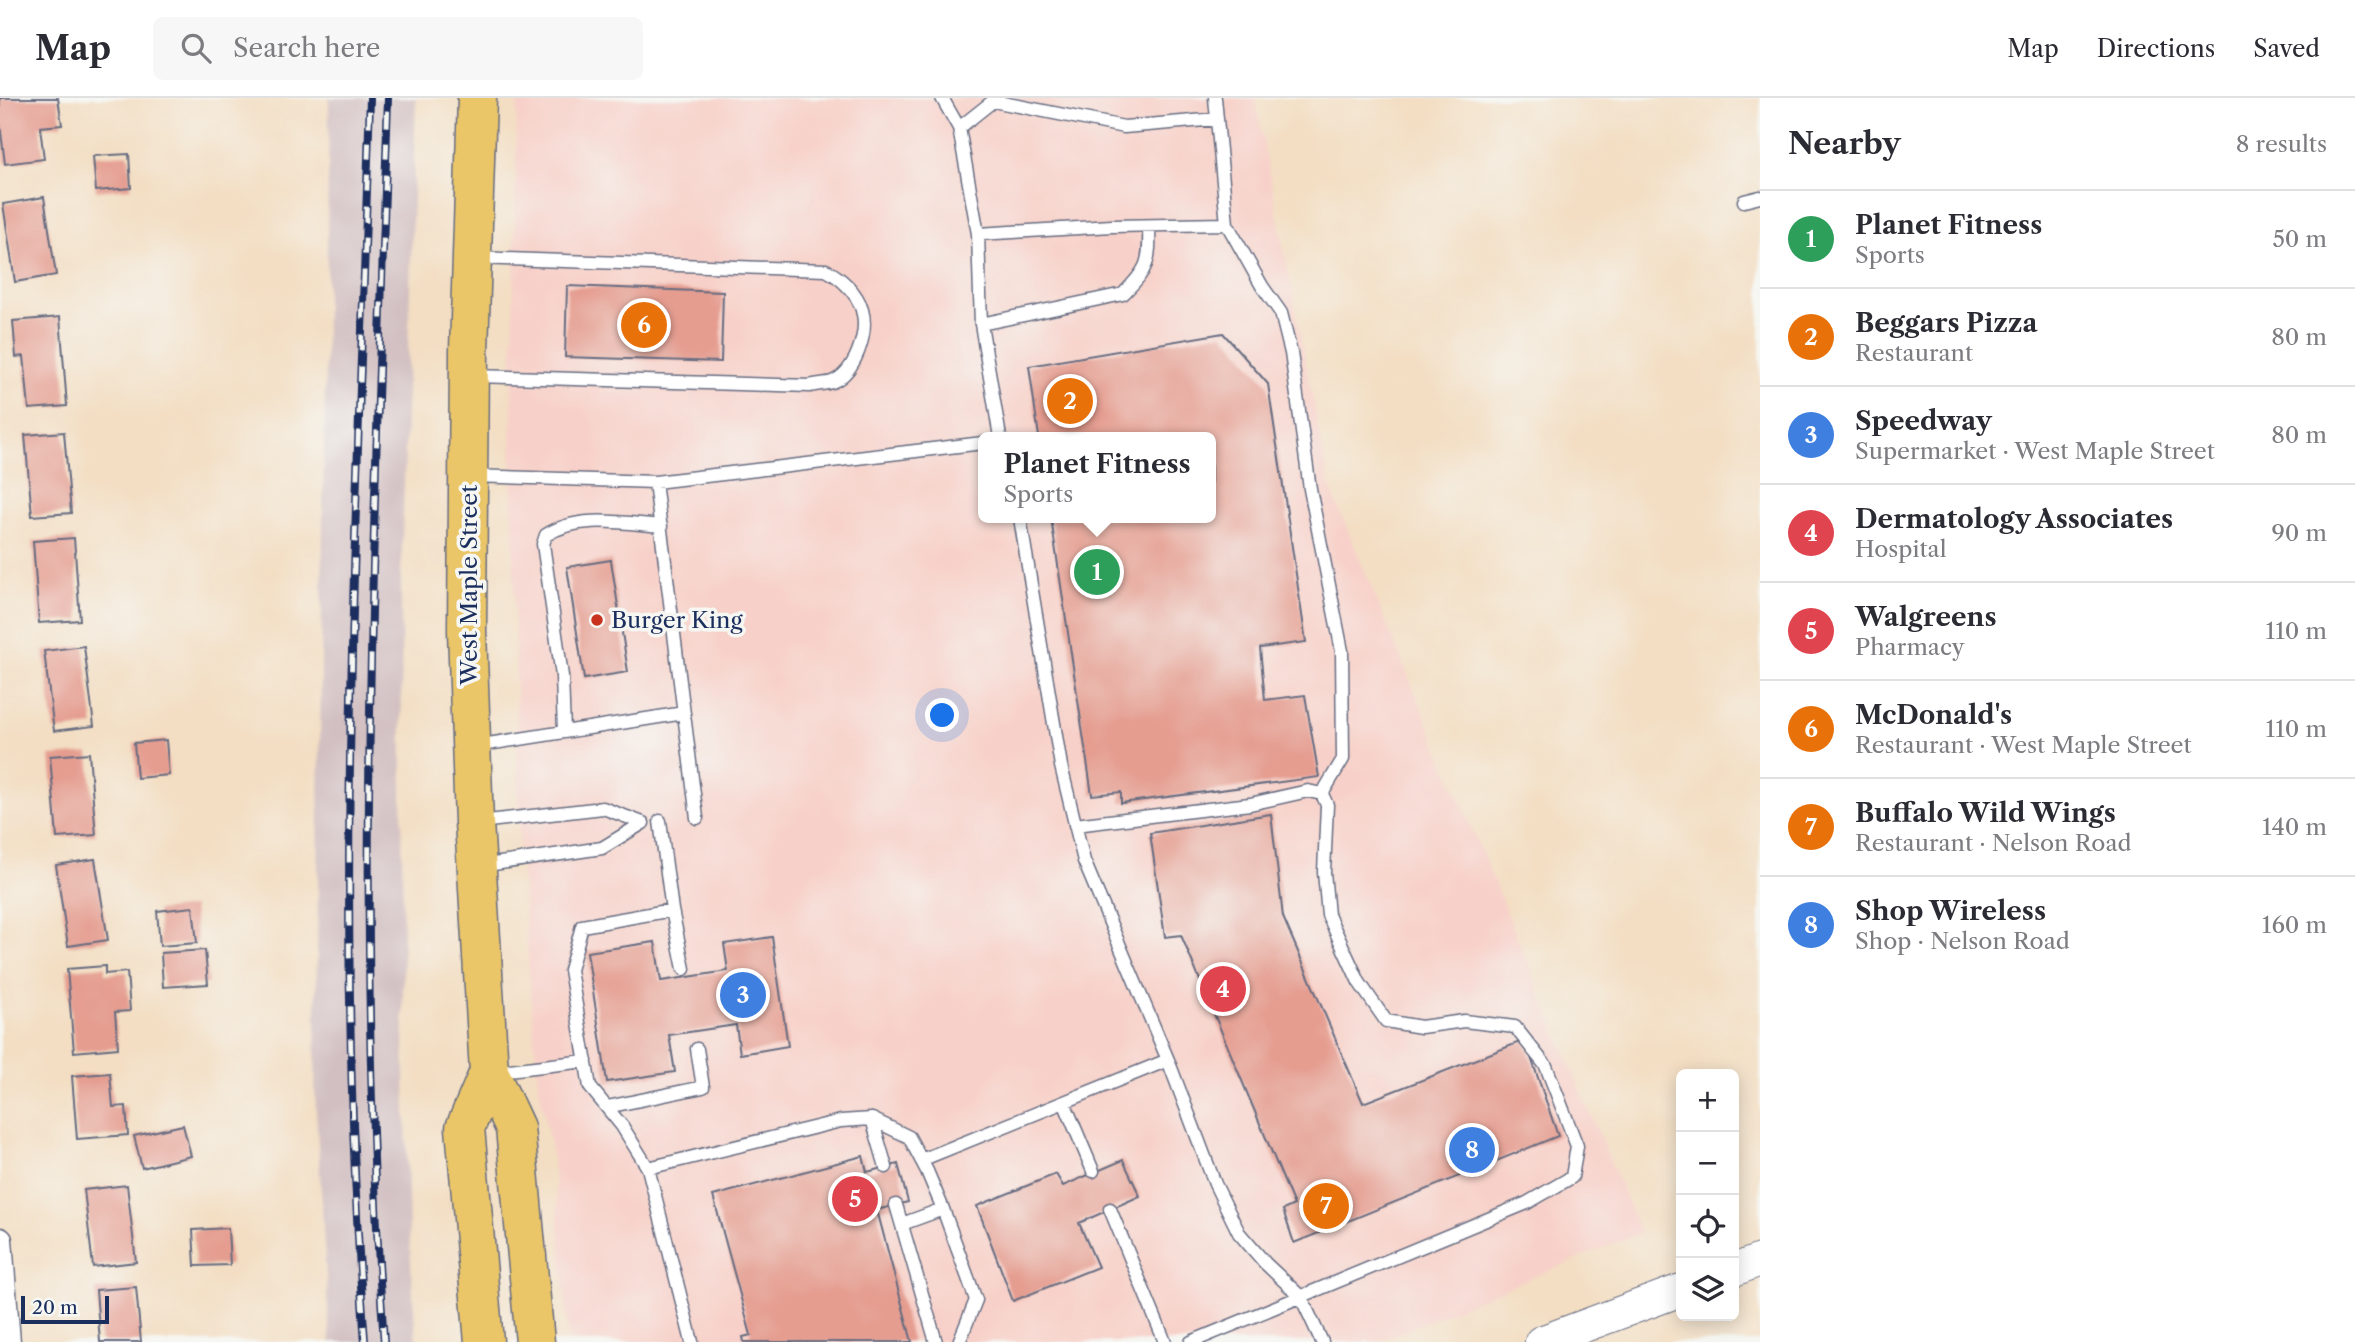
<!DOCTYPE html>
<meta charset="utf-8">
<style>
:root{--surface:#fff;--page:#f7f7f7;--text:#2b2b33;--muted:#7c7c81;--line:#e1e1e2;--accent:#111827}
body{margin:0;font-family:"Libre Caslon Text",serif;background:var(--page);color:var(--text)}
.controls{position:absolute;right:21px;bottom:21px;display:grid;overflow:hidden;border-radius:10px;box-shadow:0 4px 18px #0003}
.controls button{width:63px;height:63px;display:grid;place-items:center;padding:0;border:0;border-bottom:2px solid var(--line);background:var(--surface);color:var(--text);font:35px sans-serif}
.scale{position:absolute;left:21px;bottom:18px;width:88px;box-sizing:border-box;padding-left:7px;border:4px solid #1b2f5e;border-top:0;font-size:19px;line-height:24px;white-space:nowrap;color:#1b2f5e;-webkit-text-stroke:5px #f6f6f2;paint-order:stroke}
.you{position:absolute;left:943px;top:618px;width:24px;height:24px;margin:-18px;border:5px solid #fff;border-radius:50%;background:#1a73e8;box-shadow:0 0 0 10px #1a73e833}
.badge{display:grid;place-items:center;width:46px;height:46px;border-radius:50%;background:var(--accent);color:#fff;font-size:23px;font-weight:700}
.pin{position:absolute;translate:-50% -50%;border:4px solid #fff;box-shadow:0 2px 7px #0006}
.popup{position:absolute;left:978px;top:334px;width:238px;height:91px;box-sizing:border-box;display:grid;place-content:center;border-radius:10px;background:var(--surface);filter:drop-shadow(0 2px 5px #0005);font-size:23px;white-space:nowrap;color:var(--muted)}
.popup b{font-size:26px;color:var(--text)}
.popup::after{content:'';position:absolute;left:50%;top:100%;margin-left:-14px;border:14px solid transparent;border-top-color:var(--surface)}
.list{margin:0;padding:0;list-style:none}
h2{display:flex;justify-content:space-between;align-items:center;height:91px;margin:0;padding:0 28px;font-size:30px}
h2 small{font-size:23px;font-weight:400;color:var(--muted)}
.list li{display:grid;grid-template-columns:46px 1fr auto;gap:21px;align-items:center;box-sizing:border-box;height:98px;padding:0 28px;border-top:2px solid var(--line)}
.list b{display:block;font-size:26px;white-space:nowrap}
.list p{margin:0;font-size:23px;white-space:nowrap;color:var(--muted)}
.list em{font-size:23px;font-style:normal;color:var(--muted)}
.icon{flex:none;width:38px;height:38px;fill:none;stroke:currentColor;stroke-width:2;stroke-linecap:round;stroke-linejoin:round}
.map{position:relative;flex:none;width:1760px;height:1244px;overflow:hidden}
header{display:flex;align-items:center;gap:42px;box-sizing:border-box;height:98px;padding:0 35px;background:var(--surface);border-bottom:2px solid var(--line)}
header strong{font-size:33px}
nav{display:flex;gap:38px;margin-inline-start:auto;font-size:24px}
.search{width:490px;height:63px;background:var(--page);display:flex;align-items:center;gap:18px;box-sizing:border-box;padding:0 24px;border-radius:10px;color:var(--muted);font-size:26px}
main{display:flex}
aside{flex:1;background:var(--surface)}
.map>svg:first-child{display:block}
.built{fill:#f7d1c9;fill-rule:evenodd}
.industrial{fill:#d2bfc1}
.building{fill:#e59d90}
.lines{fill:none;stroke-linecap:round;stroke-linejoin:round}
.service-casing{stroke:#676c81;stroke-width:15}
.minor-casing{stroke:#676c81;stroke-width:27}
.tertiary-casing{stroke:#676c81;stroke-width:34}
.primary-casing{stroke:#676c81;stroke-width:41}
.service{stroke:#fff;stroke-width:12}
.minor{stroke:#fff;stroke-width:24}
.tertiary{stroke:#fff;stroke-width:32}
.primary{stroke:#ebc669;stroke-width:38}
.rail-casing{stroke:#1b2f5e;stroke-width:8}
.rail{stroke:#f6f6f2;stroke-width:5;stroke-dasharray:16;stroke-linecap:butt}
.poi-dot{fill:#c8321e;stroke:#f6f6f2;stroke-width:2.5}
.labels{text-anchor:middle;stroke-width:7;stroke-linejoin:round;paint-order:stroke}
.street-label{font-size:23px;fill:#1b2f5e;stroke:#f6f6f2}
.poi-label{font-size:23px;fill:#1b2f5e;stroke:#f6f6f2;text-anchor:start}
</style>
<header>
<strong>Map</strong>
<div class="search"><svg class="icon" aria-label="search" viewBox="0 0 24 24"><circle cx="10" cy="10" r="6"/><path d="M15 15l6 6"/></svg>Search here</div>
<nav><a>Map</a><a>Directions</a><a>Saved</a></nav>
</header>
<main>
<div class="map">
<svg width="1760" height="1244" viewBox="0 0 1760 1244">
<rect width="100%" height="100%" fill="#f6f6f2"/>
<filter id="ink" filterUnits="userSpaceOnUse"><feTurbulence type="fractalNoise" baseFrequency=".0143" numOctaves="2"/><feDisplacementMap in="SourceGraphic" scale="14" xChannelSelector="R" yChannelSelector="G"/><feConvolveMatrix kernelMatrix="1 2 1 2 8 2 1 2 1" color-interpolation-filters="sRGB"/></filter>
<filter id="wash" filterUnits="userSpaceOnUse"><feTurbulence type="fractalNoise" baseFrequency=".00686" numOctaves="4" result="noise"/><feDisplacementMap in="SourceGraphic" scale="28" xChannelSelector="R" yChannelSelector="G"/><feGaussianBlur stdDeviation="1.57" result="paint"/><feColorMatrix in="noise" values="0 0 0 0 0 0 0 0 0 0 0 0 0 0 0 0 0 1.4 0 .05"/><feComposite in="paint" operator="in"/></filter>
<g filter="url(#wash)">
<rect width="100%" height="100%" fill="#f3dec3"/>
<path class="built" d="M517 0H1255L1330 389 1640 1135 1377 1244H569L553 1063 537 980 519 744 511 347ZM983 339H1211V420H983Z"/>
<path class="industrial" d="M329 0H416L401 480 403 902 409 1133 416 1244H330L315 996Z"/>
<g id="blocks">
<path class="building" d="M0 0H58L62 27 40 29 44 61 5 66 0 26Z
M129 56 131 90 96 93 93 58Z
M44 99 56 177 15 184 3 106Z
M567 188 723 194 721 264 565 259Z
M60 219 67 308 29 311 24 258 16 259 13 223Z
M1223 235 1268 286 1306 544 1260 550 1265 602 1305 597 1319 679 1121 705V694L1092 697 1051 420H1211V339H1039L1029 268Z
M64 334 71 415 32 418 25 337Z
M74 440 80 522 39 525 33 443Z
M611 462 628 574 584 581 567 469Z
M84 548 94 628 54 633 44 553Z
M166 642 169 677 137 680 134 645Z
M89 655 96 737 57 740 50 658Z
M1271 716 1283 819 1363 1005 1525 942 1558 1038 1294 1145 1283 1112 1294 1107 1181 837 1165 839 1150 735Z
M95 761 108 842 68 848 56 767Z
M193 809 197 845 160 848 157 813Z
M772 839 788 948 740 956 736 927 669 937 675 974 607 984 587 854 655 844 661 883 728 873 724 846Z
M205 852 208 886 163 889 161 855Z
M105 868V876L127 874 130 913 115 914 118 950 74 954 67 871Z
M110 975 113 1009 126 1008 128 1037 77 1041 72 978Z
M183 1027 191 1058 142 1070 134 1038Z
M863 1058 867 1074 898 1066 908 1104 877 1112 912 1244H744L743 1239 751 1237 713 1098Z
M1123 1062 1140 1098 1079 1125 1098 1169 1013 1203 977 1108 1056 1076 1063 1088Z
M127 1087 136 1164 93 1169 84 1092Z
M228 1130 230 1167 195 1168 193 1132Z
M136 1189 141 1244H100L96 1192Z"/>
</g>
</g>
<g filter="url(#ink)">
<use href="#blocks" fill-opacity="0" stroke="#676c81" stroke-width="2"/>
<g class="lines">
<defs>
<path id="service" d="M942 0 959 30
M1215 0 1217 21
M1744 103 1760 99
M1227 126 1262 188 1281 215 1291 255 1310 391 1342 553 1343 661 1322 696
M978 136 1112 128 1227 126 1217 21 1124 29 993 3 959 30 978 136 981 226 1000 339
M981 226 1123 196C1149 170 1150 164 1149 128
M473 278 810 288C817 286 825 286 832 284 855 275 869 235 862 212 857 194 841 180 826 172L475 160
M471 378 655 384 983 345
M655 384 697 720
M1020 420 1061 668 1084 763 1168 962 1215 1086 1239 1135 1265 1165 1301 1199 1322 1244
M564 634 562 578 543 446 546 437C579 416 623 425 661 428
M475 648 684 615
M660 723 672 812
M479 724 603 710 643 725
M1075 727 1250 706 1308 693 1322 696 1327 707 1324 774 1328 817 1359 884 1386 923 1421 929 1464 923 1515 929 1546 968 1577 1048 1572 1079 1527 1105 1191 1244
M480 768 602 750 643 725
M492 974 586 963
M1064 1004 1093 1073
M607 1009 703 989 697 951
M872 1021 886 1069
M921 1062 1168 962
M648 1070 622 1028 590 989 570 872 582 828 672 812 684 871
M896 1107 936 1244
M1110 1111 1165 1244
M902 1126 943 1111
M692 1244 648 1070 841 1023 872 1021 909 1039 927 1073 943 1111 976 1202 959 1244"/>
<path id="minor" d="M0 1142 8 1244"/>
<path id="tertiary" d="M1734 1172 1760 1162
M1541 1244 1681 1192"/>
<path id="primary" d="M477 0 469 253 467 533 474 724 489 974 515 1030 535 1244
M484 1244 465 1030 489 974"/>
</defs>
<use href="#service" class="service-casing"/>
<use href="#minor" class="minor-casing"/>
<use href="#tertiary" class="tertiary-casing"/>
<use href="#primary" class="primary-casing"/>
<use href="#service" class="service"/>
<use href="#minor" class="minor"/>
<use href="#tertiary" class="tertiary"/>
<use href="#primary" class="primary"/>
<defs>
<path id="rail" d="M365 1244C333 830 357 414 370 0
M384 1244C354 830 375 415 388 0"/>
</defs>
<use href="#rail" class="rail-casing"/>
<use href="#rail" class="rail"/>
</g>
</g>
<circle class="poi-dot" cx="597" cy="522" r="7"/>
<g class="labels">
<g class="street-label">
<text transform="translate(469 487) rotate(-90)" y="8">West Maple Street</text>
</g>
<g class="poi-label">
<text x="611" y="530">Burger King</text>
</g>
</g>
</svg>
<div class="controls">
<button>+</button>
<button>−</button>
<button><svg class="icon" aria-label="locate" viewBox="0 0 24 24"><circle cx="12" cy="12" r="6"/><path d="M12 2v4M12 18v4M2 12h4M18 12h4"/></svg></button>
<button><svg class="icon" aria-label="layers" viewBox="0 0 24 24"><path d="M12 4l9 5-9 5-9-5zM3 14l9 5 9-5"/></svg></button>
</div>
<div class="scale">20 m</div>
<div class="you"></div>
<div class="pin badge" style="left:1097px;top:474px;background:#2e9e5b">1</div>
<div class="popup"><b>Planet Fitness</b>Sports</div>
<div class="pin badge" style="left:1070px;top:303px;background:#e8710a">2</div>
<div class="pin badge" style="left:743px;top:897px;background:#3f7fe0">3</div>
<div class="pin badge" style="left:1223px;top:891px;background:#e0444e">4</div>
<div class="pin badge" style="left:855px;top:1101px;background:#e0444e">5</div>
<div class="pin badge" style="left:644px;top:227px;background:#e8710a">6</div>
<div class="pin badge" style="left:1326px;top:1108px;background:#e8710a">7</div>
<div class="pin badge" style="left:1472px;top:1052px;background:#3f7fe0">8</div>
</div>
<aside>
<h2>Nearby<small>8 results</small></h2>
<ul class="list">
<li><span class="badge" style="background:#2e9e5b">1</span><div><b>Planet Fitness</b><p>Sports</p></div><em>50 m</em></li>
<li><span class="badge" style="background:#e8710a">2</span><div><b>Beggars Pizza</b><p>Restaurant</p></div><em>80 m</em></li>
<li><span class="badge" style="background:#3f7fe0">3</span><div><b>Speedway</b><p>Supermarket · West Maple Street</p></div><em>80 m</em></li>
<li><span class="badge" style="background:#e0444e">4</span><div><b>Dermatology Associates</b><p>Hospital</p></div><em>90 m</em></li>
<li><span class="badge" style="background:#e0444e">5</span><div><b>Walgreens</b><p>Pharmacy</p></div><em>110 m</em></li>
<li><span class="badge" style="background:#e8710a">6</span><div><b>McDonald's</b><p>Restaurant · West Maple Street</p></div><em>110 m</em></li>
<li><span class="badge" style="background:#e8710a">7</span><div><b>Buffalo Wild Wings</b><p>Restaurant · Nelson Road</p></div><em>140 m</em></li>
<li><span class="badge" style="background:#3f7fe0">8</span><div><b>Shop Wireless</b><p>Shop · Nelson Road</p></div><em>160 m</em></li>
</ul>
</aside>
</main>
